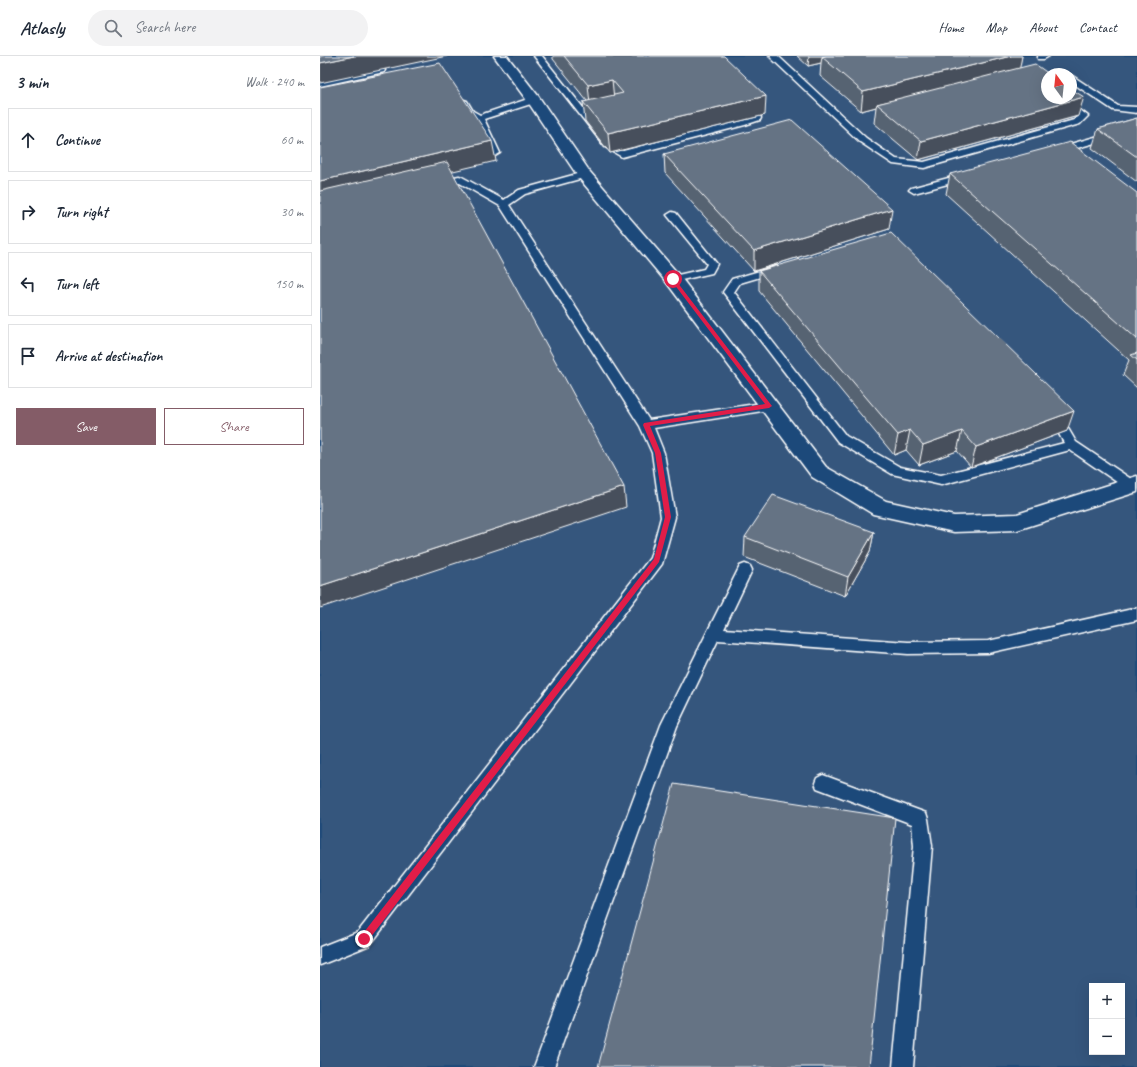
<!DOCTYPE html>
<meta charset="utf-8">
<style>
:root{--surface:#fff;--page:#f2f2f3;--text:#1f2937;--muted:#747a83;--line:#e0e1e3;--accent:#845c67}
body{margin:0;font-family:Caveat,sans-serif;background:var(--page);color:var(--text)}
.controls{position:absolute;right:12px;bottom:12px;display:grid;overflow:hidden;border-radius:0px;box-shadow:0 4px 16px #0002}
.controls button{width:36px;height:36px;display:grid;place-items:center;padding:0;border:0;border-bottom:1px solid var(--line);background:var(--surface);color:var(--text);font:20px sans-serif}
.compass{position:absolute;left:721px;top:12px;width:36px;height:36px;border-radius:50%;background:var(--surface);box-shadow:0 4px 16px #0002;rotate:345deg}
.stop{position:absolute;width:12px;height:12px;margin:-9px;border:3px solid #e11d48;border-radius:50%;background:#fff}
.stop.end{background:#e11d48;border-color:#fff;box-shadow:0 1px 4px #0008}
.list{margin:0;padding:0;list-style:none}
h2{display:flex;justify-content:space-between;align-items:center;height:52px;margin:0;padding:0 16px;font-size:17px}
h2 small{font-size:13px;font-weight:400;color:var(--muted)}
.list li{display:grid;grid-template-columns:26px 1fr auto;gap:12px;align-items:center;box-sizing:border-box;height:64px;margin:0 8px 8px;padding:0 8px;border:1px solid var(--line);border-radius:0px}
.list b{display:block;font-size:15px;white-space:nowrap}
.list em{font-size:13px;font-style:normal;color:var(--muted)}
.actions{display:flex;gap:8px;padding:12px 16px}
.actions a{flex:1;padding:9px 0;border:1px solid var(--accent);border-radius:0px;text-align:center;font-size:14px;color:var(--accent)}
.actions .main{background:var(--accent);color:#fff}
.icon{flex:none;width:22px;height:22px;fill:none;stroke:currentColor;stroke-width:2;stroke-linecap:round;stroke-linejoin:round}
.map{position:relative;flex:none;width:817px;height:1011px;overflow:hidden}
header{display:flex;align-items:center;gap:24px;box-sizing:border-box;height:56px;padding:0 20px;background:var(--surface);border-bottom:1px solid var(--line)}
header strong{font-size:19px}
nav{display:flex;gap:22px;margin-inline-start:auto;font-size:14px}
.search{width:280px;height:36px;background:var(--page);display:flex;align-items:center;gap:10px;box-sizing:border-box;padding:0 14px;border-radius:22px;color:var(--muted);font-size:15px}
main{display:flex}
aside{flex:1;background:var(--surface)}
.map>svg:first-child{display:block}
.built{fill:#34567d;fill-rule:evenodd}
.lines{fill:none;stroke-linecap:round;stroke-linejoin:round}
.service-casing{stroke:#fff;stroke-width:3}
.minor-casing{stroke:#fff;stroke-width:3}
.service{fill:#1f4a7a;fill-rule:evenodd}
.minor{fill:#1f4a7a;fill-rule:evenodd}
.wall{fill:#576372;stroke:#fff}
.shaded-wall{fill:#47505c;stroke:#fff}
.building{fill:#657384;stroke:#fff}
.route{fill:#e11d48}
</style>
<header>
<strong>Atlasly</strong>
<div class="search"><svg class="icon" aria-label="search" viewBox="0 0 24 24"><circle cx="10" cy="10" r="6"/><path d="M15 15l6 6"/></svg>Search here</div>
<nav><a>Home</a><a>Map</a><a>About</a><a>Contact</a></nav>
</header>
<main>
<aside>
<h2>3 min<small>Walk · 240 m</small></h2>
<ul class="list">
<li><svg class="icon" aria-label="ahead" viewBox="0 0 24 24"><path d="M12 20V5M6 11l6-6 6 6"/></svg><div><b>Continue</b></div><em>60 m</em></li>
<li><svg class="icon" aria-label="right" viewBox="0 0 24 24"><path d="M7 20v-9h11M14 6l5 5-5 5"/></svg><div><b>Turn right</b></div><em>30 m</em></li>
<li><svg class="icon" aria-label="left" viewBox="0 0 24 24"><path d="M17 20v-9H6M10 6l-5 5 5 5"/></svg><div><b>Turn left</b></div><em>150 m</em></li>
<li><svg class="icon" aria-label="arrive" viewBox="0 0 24 24"><path d="M6 21V4h12l-3 4 3 4H6"/></svg><div><b>Arrive at destination</b></div></li>
</ul>
<div class="actions"><a class="main">Save</a><a>Share</a></div>
</aside>
<div class="map">
<svg width="817" height="1011" viewBox="0 0 817 1011">
<rect width="100%" height="100%" fill="#1f4a7a"/>
<filter id="ink" filterUnits="userSpaceOnUse"><feTurbulence type="fractalNoise" baseFrequency=".025" numOctaves="2"/><feDisplacementMap in="SourceGraphic" scale="8" xChannelSelector="R" yChannelSelector="G"/><feConvolveMatrix kernelMatrix="1 2 1 2 8 2 1 2 1" color-interpolation-filters="sRGB"/></filter>
<g filter="url(#ink)">
<path class="built" d="M0 0H817V1011H0ZM727 18H751V42H727ZM772 930H802V996H772Z"/>
<g class="lines">
<defs>
<path id="service" d="M214 0H222L291 87 303 95 432 61 431 56 423 47 427 44C435 47 439 55 441 62L440 64 425 69 302 101 285 91Z
M449 0H458L546 82 576 103 604 106 754 64 758 60 734 42H744L768 60 760 68 604 112 573 108 540 86Z
M718 0H729L724 3H718Z
M61 11 65 14 64 16 0 30V24Z
M751 19 798 50 817 51V57L793 54 751 26Z
M214 41 217 42 218 44 217 46 164 63 180 97 175 100 170 97 155 64 147 59 140 47 144 44 147 45 153 55 160 59Z
M817 69V75L750 94 745 91 747 89Z
M264 116 269 119 267 121 205 138 189 149 329 364 449 346 453 347 455 350 453 353 449 354 334 372 344 397 355 461 342 508 50 889 0 909V891L38 876 330 502 341 461 332 397 320 370 180 150 138 126 118 130 113 127 115 125 139 120 142 121 184 144 199 134Z
M647 117 652 120 650 122 594 137 589 134 591 132Z
M352 156 356 157 397 208 392 217 353 226 348 223 349 221 384 213 387 208 347 159Z
M457 210 461 211 462 213 461 215 420 227 414 236 526 380 580 411 621 419 744 387 729 360 731 357 735 356 739 357 756 386 817 427V433L812 435 807 433 750 394 621 429 572 418 518 386 403 236 412 223Z
M425 508 430 510 432 514 404 573 588 586 668 585 817 552V564L668 597 588 598 398 584 357 670 234 1011H214L341 669 418 514 420 510Z
M503 719 606 757 608 763 612 790 593 1011H573L594 790 592 768 497 732 495 727 497 722Z"/>
<path id="minor" d="M174 0H187L219 41 270 116 359 219 506 411 566 445 634 460 697 458 817 420V436L697 474 634 476 553 458 492 421 347 227 259 122 208 46Z"/>
</defs>
<use href="#service" class="service-casing"/>
<use href="#minor" class="minor-casing"/>
<use href="#service" class="service"/>
<use href="#minor" class="minor"/>
</g>
<path class="wall" d="M233 0H404L445 59 290 97 265 65 263 46 267 45 233 3Z
M477 0H702L699 12 758 60 598 104 554 67 556 51 541 55 500 20 501 7 488 10Z
M817 62V126L772 92 778 73Z
M344 98 569 173 434 215 345 117Z
M630 118 817 137V332L803 319 809 304 626 138Z
M439 215 747 375 651 411 637 395 599 409 586 394 574 399 439 235Z
M554 476 550 496 525 540 424 501 425 481Z"/>
<path class="shaded-wall" d="M34 0H127L0 27V7Z
M489 0H530L502 1 501 7 488 10Z
M691 0H702L699 16 557 48 556 51 541 55 543 36Z
M292 24 294 43 270 48 268 29Z
M446 40 445 59 290 97 288 77Z
M764 41 758 60 598 104 601 85Z
M172 85 176 105 0 146V125Z
M572 153 569 173 434 215V195Z
M754 355 747 375 651 411 656 391Z
M590 374 586 394 574 399 578 379Z
M642 375 637 395 599 409 603 389Z
M304 431 306 451 0 552V530Z
M554 476 550 496 525 540 528 521Z"/>
<path class="building" d="M0 0H34L0 7Z
M244 0H404L446 40 288 77 263 46 303 37 292 24 268 29Z
M506 0H691L543 36 502 1Z
M120 7 172 85 0 125V31Z
M715 8 729 18H727V42H751V33L764 41 601 85 557 48Z
M817 62V101L778 73Z
M472 64 572 153 434 195 344 98Z
M750 86 817 137V283L630 118Z
M127 106 304 431 0 530V135Z
M571 177 754 355 656 391 642 375 603 389 590 374 578 379 439 215Z
M817 297V304L811 299Z
M453 439 554 476 528 521 425 481Z
M354 728 575 762 549 1011H278Z"/>
</g>
<path class="route" d="M351 222H354L452 350 449 352 330 370 341 397 351 461 339 506 47 886 44 887 41 886 40 883 41 880 334 503 345 461 335 397 323 369 324 367 445 348 351 224Z"/>
</svg>
<div class="controls">
<button>+</button>
<button>−</button>
</div>
<svg class="compass" viewBox="-18 -18 36 36"><path d="M0-13l5 13h-10z" fill="#e53935"/><path d="M0 13l5-13h-10z" fill="#747a83"/></svg>
<div class="stop" style="left:353px;top:223px"></div>
<div class="stop end" style="left:44px;top:883px"></div>
</div>
</main>
